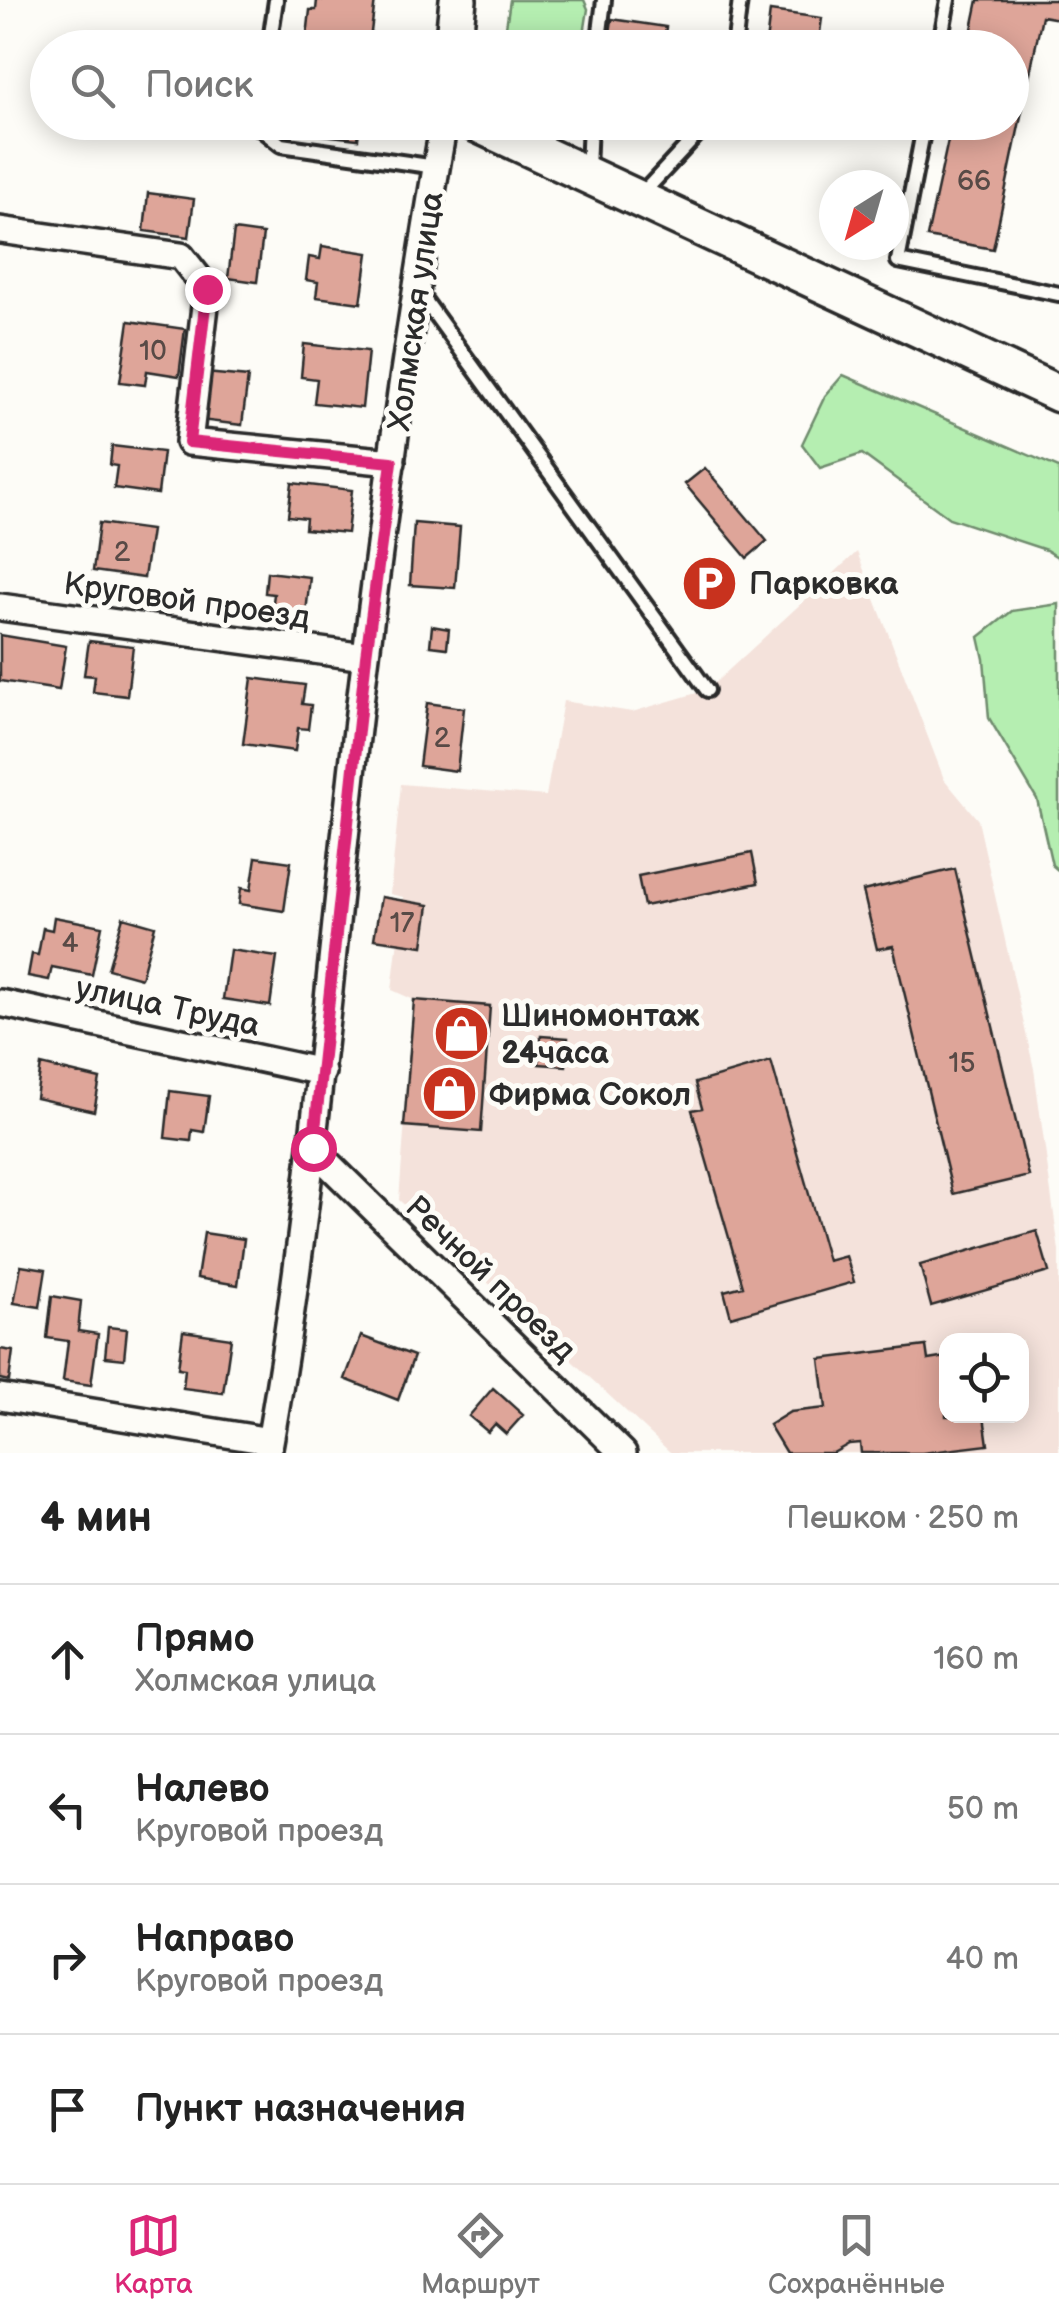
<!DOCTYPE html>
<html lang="ru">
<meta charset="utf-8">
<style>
:root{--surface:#fff;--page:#f2f2f2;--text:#222;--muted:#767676;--line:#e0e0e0;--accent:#db2777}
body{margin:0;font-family:"Balsamiq Sans",sans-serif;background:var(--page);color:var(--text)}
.controls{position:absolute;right:30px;bottom:30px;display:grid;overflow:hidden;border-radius:20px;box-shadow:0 5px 25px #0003}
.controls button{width:90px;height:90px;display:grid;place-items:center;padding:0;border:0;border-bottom:2px solid var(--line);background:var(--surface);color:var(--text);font:50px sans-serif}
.compass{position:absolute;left:819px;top:170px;width:90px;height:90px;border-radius:50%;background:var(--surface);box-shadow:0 5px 25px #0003;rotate:217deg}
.stop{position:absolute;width:30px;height:30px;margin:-22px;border:8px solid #db2777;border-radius:50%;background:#fff}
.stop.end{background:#db2777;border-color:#fff;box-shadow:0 2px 10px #0008}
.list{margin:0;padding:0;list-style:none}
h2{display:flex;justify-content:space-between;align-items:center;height:130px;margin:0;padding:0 40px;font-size:42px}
h2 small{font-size:32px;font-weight:400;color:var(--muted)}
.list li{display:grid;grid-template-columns:65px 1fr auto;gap:30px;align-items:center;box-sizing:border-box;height:150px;padding:0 40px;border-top:2px solid var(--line)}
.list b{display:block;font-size:38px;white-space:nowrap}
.list p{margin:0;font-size:32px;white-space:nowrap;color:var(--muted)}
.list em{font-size:32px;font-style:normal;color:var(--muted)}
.icon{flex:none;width:55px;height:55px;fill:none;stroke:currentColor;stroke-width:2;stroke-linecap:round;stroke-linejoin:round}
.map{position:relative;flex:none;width:1059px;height:1453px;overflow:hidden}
.search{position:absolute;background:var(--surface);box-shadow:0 5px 25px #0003;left:30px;right:30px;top:30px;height:110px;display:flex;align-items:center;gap:25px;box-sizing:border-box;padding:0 35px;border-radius:55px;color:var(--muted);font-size:38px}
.sheet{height:730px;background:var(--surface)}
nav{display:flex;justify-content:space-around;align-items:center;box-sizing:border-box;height:140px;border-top:2px solid var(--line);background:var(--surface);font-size:28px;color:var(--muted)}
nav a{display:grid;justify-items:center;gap:5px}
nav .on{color:var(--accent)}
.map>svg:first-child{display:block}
.built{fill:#f4e2db;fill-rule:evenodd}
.green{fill:#b5eeb1;stroke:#708c6e;stroke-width:2.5}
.building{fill:#dea599;stroke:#2b2b2b;stroke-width:2.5}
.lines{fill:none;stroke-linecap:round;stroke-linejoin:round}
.service-casing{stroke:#2b2b2b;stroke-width:20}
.minor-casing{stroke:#2b2b2b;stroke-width:32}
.secondary-casing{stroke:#2b2b2b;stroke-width:42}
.service{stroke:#fdfcf7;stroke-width:12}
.minor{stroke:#fdfcf7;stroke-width:25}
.secondary{stroke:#fdfcf7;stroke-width:35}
.route{stroke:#db2777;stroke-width:12}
.labels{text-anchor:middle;stroke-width:10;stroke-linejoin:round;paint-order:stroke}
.number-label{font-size:28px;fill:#584a46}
.street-label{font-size:32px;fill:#2b2b2b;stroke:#fdfcf7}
.poi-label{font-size:32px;font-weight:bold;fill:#2b2b2b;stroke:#fdfcf7;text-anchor:start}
</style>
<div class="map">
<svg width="1059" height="1453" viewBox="0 0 1059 1453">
<rect width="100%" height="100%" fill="#fdfcf7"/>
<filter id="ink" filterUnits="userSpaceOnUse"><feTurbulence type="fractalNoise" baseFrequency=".01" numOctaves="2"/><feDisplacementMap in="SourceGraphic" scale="20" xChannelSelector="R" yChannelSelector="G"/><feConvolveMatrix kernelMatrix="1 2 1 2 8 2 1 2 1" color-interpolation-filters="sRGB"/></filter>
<g filter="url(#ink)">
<path class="built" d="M857 552 944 779 978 820 1034 1069 1059 1251V1453H671L399 1200 414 1000 392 990 403 897 390 894 401 784 546 796 563 701 632 712 707 690ZM946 1340H1022V1416H946Z"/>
<path class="green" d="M510 0H584L588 9 582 47H503Z
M843 375 1059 468V558L1046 550 949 518 862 454 820 468 802 444 825 396Z
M1059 604V871L1052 865 1037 799 989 718 984 659 979 637 1012 611Z"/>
<path class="building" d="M317 0H375L369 48 306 46 310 10H316Z
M978 0H1059V19L1042 16 993 249 927 237 952 122H1012V48H968Z
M770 11 822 18 818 48H773V44L766 43Z
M612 19 666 27 663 48H608Z
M664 36 703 41 702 48H663Z
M297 122H360L358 139 296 132Z
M148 193 194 199 189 237 144 231Z
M234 230 263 234 257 282 228 278Z
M322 246 368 253 361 303 316 297 318 282 306 280 309 257 320 259Z
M129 321 185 329 179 376 147 371 145 385 120 382Z
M304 344 368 351 362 408 314 403 317 379 301 377Z
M205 373 248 377 242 425 200 420Z
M112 446 163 452 158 494 114 488 117 466 110 465Z
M705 468 767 541 747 558 685 484Z
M292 483 352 490 347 533 305 529 306 518 288 516Z
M99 523 151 530 144 578 93 571Z
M414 523 460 527 455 588 410 585Z
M267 572 310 577 305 622 271 618 274 594 265 593Z
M432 626 449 629 447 648 430 646Z
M0 635 66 646 59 690 0 681Z
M89 641 133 646 127 696 93 692 95 676 84 675Z
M252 678 305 685 302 704 311 705 308 729 298 728 295 751 243 744Z
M427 703 464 708 457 771 419 766Z
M752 853 758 883 644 906 638 876Z
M256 857 291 862 284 911 239 904 241 888 251 890Z
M955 869 1029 1176 953 1194 893 946 877 949 863 891Z
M381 897 429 905 423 946 374 939Z
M54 917 102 926 92 975 52 967 49 980 28 976 32 954 38 955 43 928 52 930Z
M123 917 155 926 141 978 108 969Z
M230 950 277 957 270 1006 223 999Z
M414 1000 490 1006 481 1132 404 1126Z
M541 1036 568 1038 566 1066 539 1064Z
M771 1061 828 1261 846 1256 854 1282 731 1317 724 1291 743 1286 692 1110 702 1108 695 1083Z
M41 1065 100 1079 94 1111 36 1098Z
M170 1091 209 1096 204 1132 192 1130 191 1141 165 1138Z
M1037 1231 1049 1272 931 1306 920 1265Z
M204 1233 244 1239 238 1285 197 1278Z
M21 1265 46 1269 40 1307 14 1303Z
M52 1296 81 1301 78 1331 98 1334 91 1385 63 1381 68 1341 47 1338Z
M108 1327 127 1329 124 1359 105 1357Z
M183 1331 231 1338 223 1393 183 1388 185 1369 178 1368Z
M361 1336 414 1356 398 1400 345 1379Z
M926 1346 928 1360 946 1357V1416H984L988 1445 922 1453H861L860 1443 849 1444 833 1453H786L769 1425 790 1412 826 1408 820 1359Z
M0 1349 13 1351 9 1381 0 1379Z
M493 1388 523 1415 506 1434 495 1424 488 1432 469 1416Z"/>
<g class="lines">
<defs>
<path id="service" d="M269 48 276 0
M598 48 604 0
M734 48 740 0
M939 48 948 0
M258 122 257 126 281 145 436 167
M925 122 898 261 1059 294
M588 170 590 122
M641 195 709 122
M418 291 707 690"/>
<path id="minor" d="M0 230 181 256 207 289 189 442 392 462
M0 607 365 657
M0 1003 322 1072
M313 1149 623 1453
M0 1397 270 1441
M268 1453C316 1189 332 921 366 655 388 477 413 299 444 122"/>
<path id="secondary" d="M453 48 458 0
M473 122 1059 394"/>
</defs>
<use href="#service" class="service-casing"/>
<use href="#minor" class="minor-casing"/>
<use href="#secondary" class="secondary-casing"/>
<use href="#service" class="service"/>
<use href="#minor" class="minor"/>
<use href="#secondary" class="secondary"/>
</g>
</g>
<g class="lines" filter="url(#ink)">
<path class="route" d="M207 289 189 442 392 462 366 656 313 1148"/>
</g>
<defs>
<symbol id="parking-disc" viewBox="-11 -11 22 22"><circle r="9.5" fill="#c8321e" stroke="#fdfcf7"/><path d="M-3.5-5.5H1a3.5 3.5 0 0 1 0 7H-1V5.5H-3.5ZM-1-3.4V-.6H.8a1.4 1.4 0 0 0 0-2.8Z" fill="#fff"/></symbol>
<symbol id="shop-disc" viewBox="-11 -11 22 22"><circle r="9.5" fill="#c8321e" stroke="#fdfcf7"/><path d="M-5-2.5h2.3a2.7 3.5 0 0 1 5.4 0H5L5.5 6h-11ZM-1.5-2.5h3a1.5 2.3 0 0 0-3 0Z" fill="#fff"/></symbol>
</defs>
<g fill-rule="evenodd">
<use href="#parking-disc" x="678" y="552" width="63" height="63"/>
<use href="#shop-disc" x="430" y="1002" width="63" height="63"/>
<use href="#shop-disc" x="418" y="1062" width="63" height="63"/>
</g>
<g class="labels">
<g class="number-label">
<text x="974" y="190">66</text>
<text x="153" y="360">10</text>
<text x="122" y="561">2</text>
<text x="442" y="747">2</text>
<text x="402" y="932">17</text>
<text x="70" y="952">4</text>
<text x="962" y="1072">15</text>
</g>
<g class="street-label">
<text transform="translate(415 311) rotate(-82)" y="11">Холмская улица</text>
<text transform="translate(187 600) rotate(8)" y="11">Круговой проезд</text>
<text transform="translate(168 1006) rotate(12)" y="11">улица Труда</text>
<text transform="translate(491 1278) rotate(44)" y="11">Речной проезд</text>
</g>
<g class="poi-label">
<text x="749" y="594">Парковка</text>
<text x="501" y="1026">Шиномонтаж<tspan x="501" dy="37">24часа</tspan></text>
<text x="489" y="1105">Фирма Сокол</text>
</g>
</g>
</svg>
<div class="controls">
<button><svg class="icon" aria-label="locate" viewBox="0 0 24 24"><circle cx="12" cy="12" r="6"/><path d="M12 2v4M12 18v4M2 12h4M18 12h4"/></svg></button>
</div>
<svg class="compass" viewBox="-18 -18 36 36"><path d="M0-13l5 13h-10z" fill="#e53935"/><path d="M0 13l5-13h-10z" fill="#767676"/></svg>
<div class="stop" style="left:313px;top:1148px"></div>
<div class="stop end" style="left:207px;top:289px"></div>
<div class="search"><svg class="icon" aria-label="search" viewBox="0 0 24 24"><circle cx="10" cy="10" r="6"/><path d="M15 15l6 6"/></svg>Поиск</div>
</div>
<section class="sheet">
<h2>4 мин<small>Пешком · 250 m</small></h2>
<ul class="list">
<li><svg class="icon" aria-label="ahead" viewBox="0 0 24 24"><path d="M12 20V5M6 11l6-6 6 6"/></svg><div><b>Прямо</b><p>Холмская улица</p></div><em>160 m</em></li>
<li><svg class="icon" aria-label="left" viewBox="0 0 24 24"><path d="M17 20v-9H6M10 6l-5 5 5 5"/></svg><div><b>Налево</b><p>Круговой проезд</p></div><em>50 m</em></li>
<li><svg class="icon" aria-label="right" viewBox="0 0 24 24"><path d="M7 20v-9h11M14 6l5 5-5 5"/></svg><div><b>Направо</b><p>Круговой проезд</p></div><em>40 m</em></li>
<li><svg class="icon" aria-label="arrive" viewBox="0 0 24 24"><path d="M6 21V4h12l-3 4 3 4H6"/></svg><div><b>Пункт назначения</b></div></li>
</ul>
</section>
<nav>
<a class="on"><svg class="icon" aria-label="map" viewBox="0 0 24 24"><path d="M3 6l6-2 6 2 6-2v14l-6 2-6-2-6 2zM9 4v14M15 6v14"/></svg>Карта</a>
<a><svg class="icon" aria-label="directions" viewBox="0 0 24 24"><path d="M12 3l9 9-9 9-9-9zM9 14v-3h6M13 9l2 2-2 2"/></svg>Маршрут</a>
<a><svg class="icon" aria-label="saved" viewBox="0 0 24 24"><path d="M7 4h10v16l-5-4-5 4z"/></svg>Сохранённые</a>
</nav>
